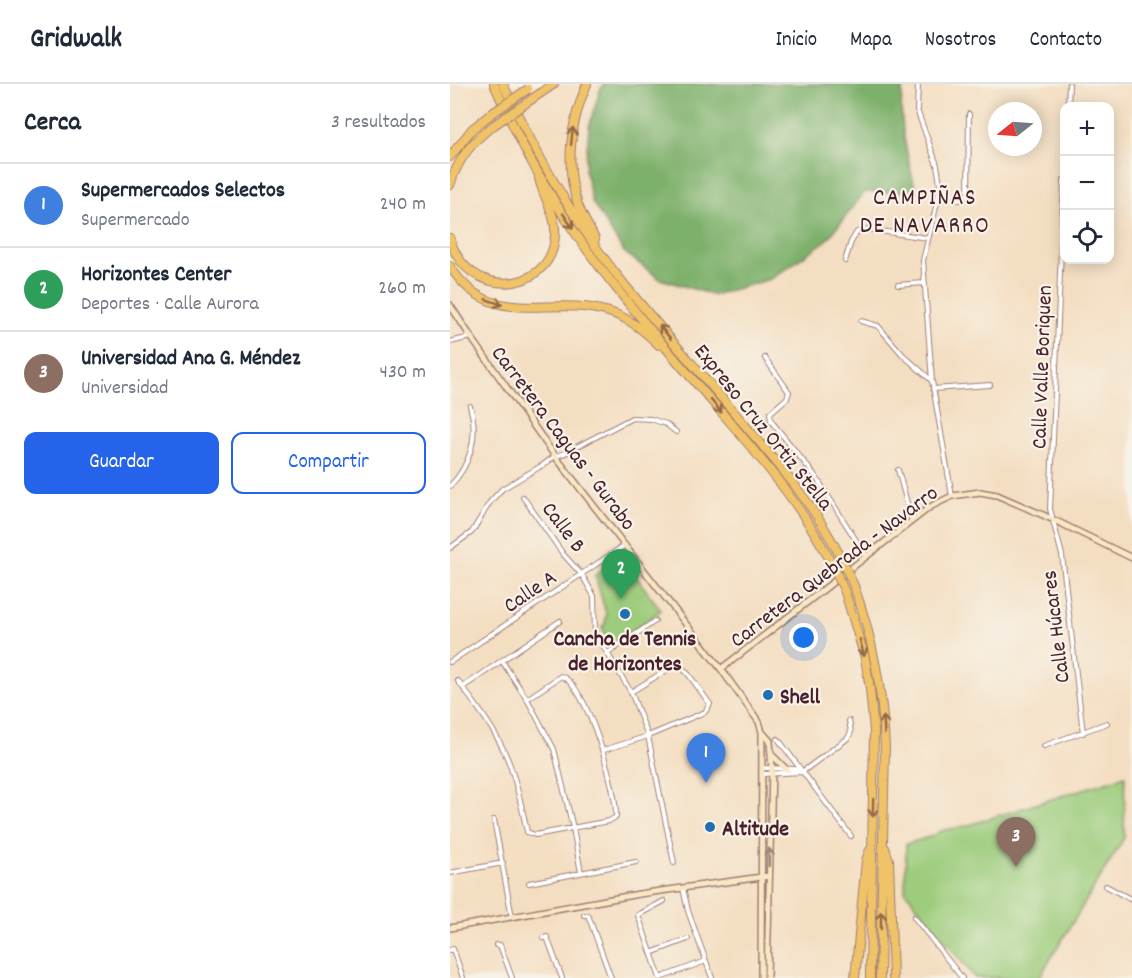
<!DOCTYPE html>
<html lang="es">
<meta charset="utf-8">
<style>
:root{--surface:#fff;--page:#f2f2f3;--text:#1f2937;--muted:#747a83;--line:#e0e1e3;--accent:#2563eb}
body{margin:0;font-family:Dekko,sans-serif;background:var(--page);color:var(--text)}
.controls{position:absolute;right:18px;top:18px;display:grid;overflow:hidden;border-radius:12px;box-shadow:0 3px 15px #0003}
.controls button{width:54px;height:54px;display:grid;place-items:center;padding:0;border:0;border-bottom:2px solid var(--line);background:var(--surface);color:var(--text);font:30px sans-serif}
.compass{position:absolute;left:538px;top:18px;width:54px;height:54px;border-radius:50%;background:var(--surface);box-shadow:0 3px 15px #0003;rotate:253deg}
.you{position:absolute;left:354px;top:554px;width:21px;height:21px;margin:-15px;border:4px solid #fff;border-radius:50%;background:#1a73e8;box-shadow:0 0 0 9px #1a73e833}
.badge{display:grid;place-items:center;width:39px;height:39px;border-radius:50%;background:var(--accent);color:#fff;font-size:20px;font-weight:700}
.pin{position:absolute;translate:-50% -50px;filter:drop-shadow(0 2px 3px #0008)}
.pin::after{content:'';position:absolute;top:32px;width:21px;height:18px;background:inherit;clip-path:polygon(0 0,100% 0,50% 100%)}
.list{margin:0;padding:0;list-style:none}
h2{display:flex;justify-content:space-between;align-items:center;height:78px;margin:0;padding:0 24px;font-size:26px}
h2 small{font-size:20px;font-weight:400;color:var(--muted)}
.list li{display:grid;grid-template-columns:39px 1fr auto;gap:18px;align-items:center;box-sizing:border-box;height:84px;padding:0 24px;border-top:2px solid var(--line)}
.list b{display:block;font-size:22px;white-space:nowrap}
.list p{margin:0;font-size:20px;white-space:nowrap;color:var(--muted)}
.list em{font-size:20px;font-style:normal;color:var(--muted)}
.actions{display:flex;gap:12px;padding:18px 24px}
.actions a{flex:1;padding:14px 0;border:2px solid var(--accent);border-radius:12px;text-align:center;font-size:21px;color:var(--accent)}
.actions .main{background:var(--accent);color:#fff}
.icon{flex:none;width:33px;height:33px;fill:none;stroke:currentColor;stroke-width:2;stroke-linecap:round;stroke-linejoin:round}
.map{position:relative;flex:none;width:682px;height:894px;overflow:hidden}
header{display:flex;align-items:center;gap:36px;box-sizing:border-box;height:84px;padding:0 30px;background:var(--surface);border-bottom:2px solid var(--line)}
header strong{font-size:28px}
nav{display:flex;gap:33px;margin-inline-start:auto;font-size:21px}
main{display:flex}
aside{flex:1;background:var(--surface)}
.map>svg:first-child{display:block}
.green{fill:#9ccc7b;stroke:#737653;stroke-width:1.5}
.forest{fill:#7db06b;stroke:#64684b;stroke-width:1.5}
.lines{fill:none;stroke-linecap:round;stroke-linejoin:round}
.street-casing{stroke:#9f7e76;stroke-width:6}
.secondary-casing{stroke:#9f7e76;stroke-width:8}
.highway-casing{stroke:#9f7e76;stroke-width:10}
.street{stroke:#fff;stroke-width:4}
.secondary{stroke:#f9e7c3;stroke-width:5}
.highway{stroke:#f1c369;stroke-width:8}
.highway-bridge-casing{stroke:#9f7e76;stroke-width:10;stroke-linecap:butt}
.highway-bridge{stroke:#f1c369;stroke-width:8}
.oneway{stroke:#956947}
.oneway2{stroke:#a28377}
.poi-dot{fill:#1f6fb2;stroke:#f7f3e8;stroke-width:2}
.labels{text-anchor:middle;stroke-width:4.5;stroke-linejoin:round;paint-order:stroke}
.street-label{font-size:22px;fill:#4a1f2b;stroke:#f7f3e8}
.poi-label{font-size:22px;font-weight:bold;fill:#4a1f2b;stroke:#f7f3e8;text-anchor:start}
.neighbourhood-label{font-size:24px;letter-spacing:1.5px;fill:#4a1f2b;stroke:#f7f3e8}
</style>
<header>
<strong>Gridwalk</strong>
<nav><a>Inicio</a><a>Mapa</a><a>Nosotros</a><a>Contacto</a></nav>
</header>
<main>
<aside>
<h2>Cerca<small>3 resultados</small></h2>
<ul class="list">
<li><span class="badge" style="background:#3f7fe0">1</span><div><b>Supermercados Selectos</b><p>Supermercado</p></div><em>240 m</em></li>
<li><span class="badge" style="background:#2e9e5b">2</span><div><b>Horizontes Center</b><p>Deportes · Calle Aurora</p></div><em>260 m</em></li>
<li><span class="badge" style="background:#8d6e63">3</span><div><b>Universidad Ana G. Méndez</b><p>Universidad</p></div><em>430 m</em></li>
</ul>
<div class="actions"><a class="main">Guardar</a><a>Compartir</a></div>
</aside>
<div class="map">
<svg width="682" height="894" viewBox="0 0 682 894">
<rect width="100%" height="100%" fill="#f7f3e8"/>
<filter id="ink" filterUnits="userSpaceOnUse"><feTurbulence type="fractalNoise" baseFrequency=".0167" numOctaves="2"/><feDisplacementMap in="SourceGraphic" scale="12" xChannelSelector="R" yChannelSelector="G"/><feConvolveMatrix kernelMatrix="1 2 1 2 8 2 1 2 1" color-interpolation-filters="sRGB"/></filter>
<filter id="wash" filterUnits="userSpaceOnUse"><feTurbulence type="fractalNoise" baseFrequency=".008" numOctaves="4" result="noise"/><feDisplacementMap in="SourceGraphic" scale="24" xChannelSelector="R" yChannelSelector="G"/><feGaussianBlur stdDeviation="1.35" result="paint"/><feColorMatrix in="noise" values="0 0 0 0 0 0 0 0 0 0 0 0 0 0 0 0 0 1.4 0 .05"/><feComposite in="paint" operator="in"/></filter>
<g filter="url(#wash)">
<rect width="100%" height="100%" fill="#f4dec1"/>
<path class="green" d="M171 473 211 526 162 563 155 553 152 542 155 541 156 529 145 491Z
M675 692 674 754 589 894H525L455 807 456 760 483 752 490 747 516 742Z"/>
<path class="forest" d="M154 0H453C447 36 458 73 466 108H415L377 156 321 195 264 211 210 195 174 168 142 118 135 86 139 43 150 6Z"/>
</g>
<g filter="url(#ink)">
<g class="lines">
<defs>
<path id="street" d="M468 0 467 26 487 81 490 100 488 115 473 176 482 297 502 412
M618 22 619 0
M614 96 600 425 612 471 633 649
M488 115 510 116 518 110 519 30
M395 177 401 158 407 148 417 145 477 154
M448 201 474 199
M411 237 428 242 453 271 481 296
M0 258 21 253
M315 274 339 308 337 314 320 329 321 337 366 393 416 472
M483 305 540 301
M448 386 462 437
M0 402C21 381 29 350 20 322
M73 413 113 470 132 491 144 512 145 549 181 608 198 652 224 779
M0 464 22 448 40 418 52 405 93 381 105 372 113 370 182 334 201 335 216 340 226 348
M158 569 205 537
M52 577 77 615 104 665 123 744 131 789
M0 578 175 461
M8 597C26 621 47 648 58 676 67 699 72 723 77 748L85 751 159 737 166 733C167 706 137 600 111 592L77 615
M13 603 110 537
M328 655 401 752
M594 662 657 639
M154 666 198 652 255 628 260 620 239 591 228 579 181 608
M313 684 345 685 352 688 313 690
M352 688 398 654 401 648 399 637
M44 736 62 833
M0 789 53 779
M79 799 186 778
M656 802 682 816
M233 804 238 827 262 894
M214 817 188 831 210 894 256 877
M134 831H138L161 894
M464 833 512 894
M93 854 97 853 112 894
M46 861H50L62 894
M0 866 3 865 13 894
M201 869 238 855"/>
<path id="secondary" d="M0 221 21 253 105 372 271 585 309 638 312 648 320 657 322 685 317 894
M271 585 480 423 502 412 530 408 547 411 602 435 682 474
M322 671 336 685
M0 844 189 810 319 792
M311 894 312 648"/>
<path id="highway" d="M44 0C76 75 119 147 171 210 206 253 243 296 280 338 319 384 356 428 383 482
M53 0C87 73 126 142 178 205 216 251 256 295 294 340 331 383 367 425 392 476
M137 0C121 37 114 81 128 121 132 132 139 143 145 155
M82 15 104 0
M0 73 22 45 41 30
M0 101C8 75 22 57 44 41
M0 154C15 216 101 212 105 152 107 130 93 114 89 94
M0 182C39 246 97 211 155 227 177 232 193 246 209 261
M404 502C423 555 433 608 435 664L430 894
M395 508 415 574 420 605 424 647 420 894
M435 764 439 776 443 894
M405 894 416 776 420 766"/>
</defs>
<use href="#street" class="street-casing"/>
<use href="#secondary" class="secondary-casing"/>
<use href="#highway" class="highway-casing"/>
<use href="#street" class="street"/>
<use href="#secondary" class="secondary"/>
<use href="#highway" class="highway"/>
<defs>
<path id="highway-bridge" d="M41 30 78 5
M44 41 82 15
M392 476 404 502
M383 482 395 508"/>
</defs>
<use href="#highway-bridge" class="highway-bridge-casing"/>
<use href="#highway-bridge" class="highway-bridge"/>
</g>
<defs><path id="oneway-shaft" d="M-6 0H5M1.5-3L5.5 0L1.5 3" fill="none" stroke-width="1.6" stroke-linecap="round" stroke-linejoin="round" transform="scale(1.5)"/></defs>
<g class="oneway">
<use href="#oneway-shaft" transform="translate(122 52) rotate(-84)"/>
<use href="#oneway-shaft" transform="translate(118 137) rotate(56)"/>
<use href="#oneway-shaft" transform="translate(44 218) rotate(18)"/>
<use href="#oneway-shaft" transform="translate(215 248) rotate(-130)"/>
<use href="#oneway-shaft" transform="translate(266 322) rotate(50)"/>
<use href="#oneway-shaft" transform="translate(412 564) rotate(76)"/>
<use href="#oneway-shaft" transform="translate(434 641) rotate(-93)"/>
<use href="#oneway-shaft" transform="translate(423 724) rotate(91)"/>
<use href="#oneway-shaft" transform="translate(431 836) rotate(-89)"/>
</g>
<use class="oneway2" href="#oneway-shaft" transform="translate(319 773) rotate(-89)"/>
</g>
<g class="poi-dot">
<circle cx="175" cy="530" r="6"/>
<circle cx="318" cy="611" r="6"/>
<circle cx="260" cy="743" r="6"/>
</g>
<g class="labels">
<g class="street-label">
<text transform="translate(590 283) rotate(-88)" y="8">Calle Valle Boriquen</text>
<text transform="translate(315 342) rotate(51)" y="8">Expreso Cruz Ortiz Stella</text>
<text transform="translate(115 353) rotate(53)" y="8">Carretera Caguas - Gurabo</text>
<text transform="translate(115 442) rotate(53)" y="8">Calle B</text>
<text transform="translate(383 481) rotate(-37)" y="8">Carretera Quebrada - Navarro</text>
<text transform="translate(79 506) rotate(-34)" y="8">Calle A</text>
<text transform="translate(604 543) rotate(-97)" y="8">Calle Húcares</text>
</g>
<g class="poi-label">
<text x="175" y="561" text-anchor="middle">Cancha de Tennis<tspan x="175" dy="25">de Horizontes</tspan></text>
<text x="330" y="619">Shell</text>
<text x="272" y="751">Altitude</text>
</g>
<g class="neighbourhood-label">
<text x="475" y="120">CAMPIÑAS<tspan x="475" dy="28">DE NAVARRO</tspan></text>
</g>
</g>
</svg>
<div class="controls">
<button>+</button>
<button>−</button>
<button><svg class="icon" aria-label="locate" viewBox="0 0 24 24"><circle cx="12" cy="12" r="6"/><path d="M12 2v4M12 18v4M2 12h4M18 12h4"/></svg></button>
</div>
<svg class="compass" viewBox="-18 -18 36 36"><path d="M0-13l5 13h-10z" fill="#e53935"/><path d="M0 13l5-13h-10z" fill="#747a83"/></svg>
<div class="you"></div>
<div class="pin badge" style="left:256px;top:699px;background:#3f7fe0">1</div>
<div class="pin badge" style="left:171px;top:515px;background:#2e9e5b">2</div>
<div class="pin badge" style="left:566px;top:783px;background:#8d6e63">3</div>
</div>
</main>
